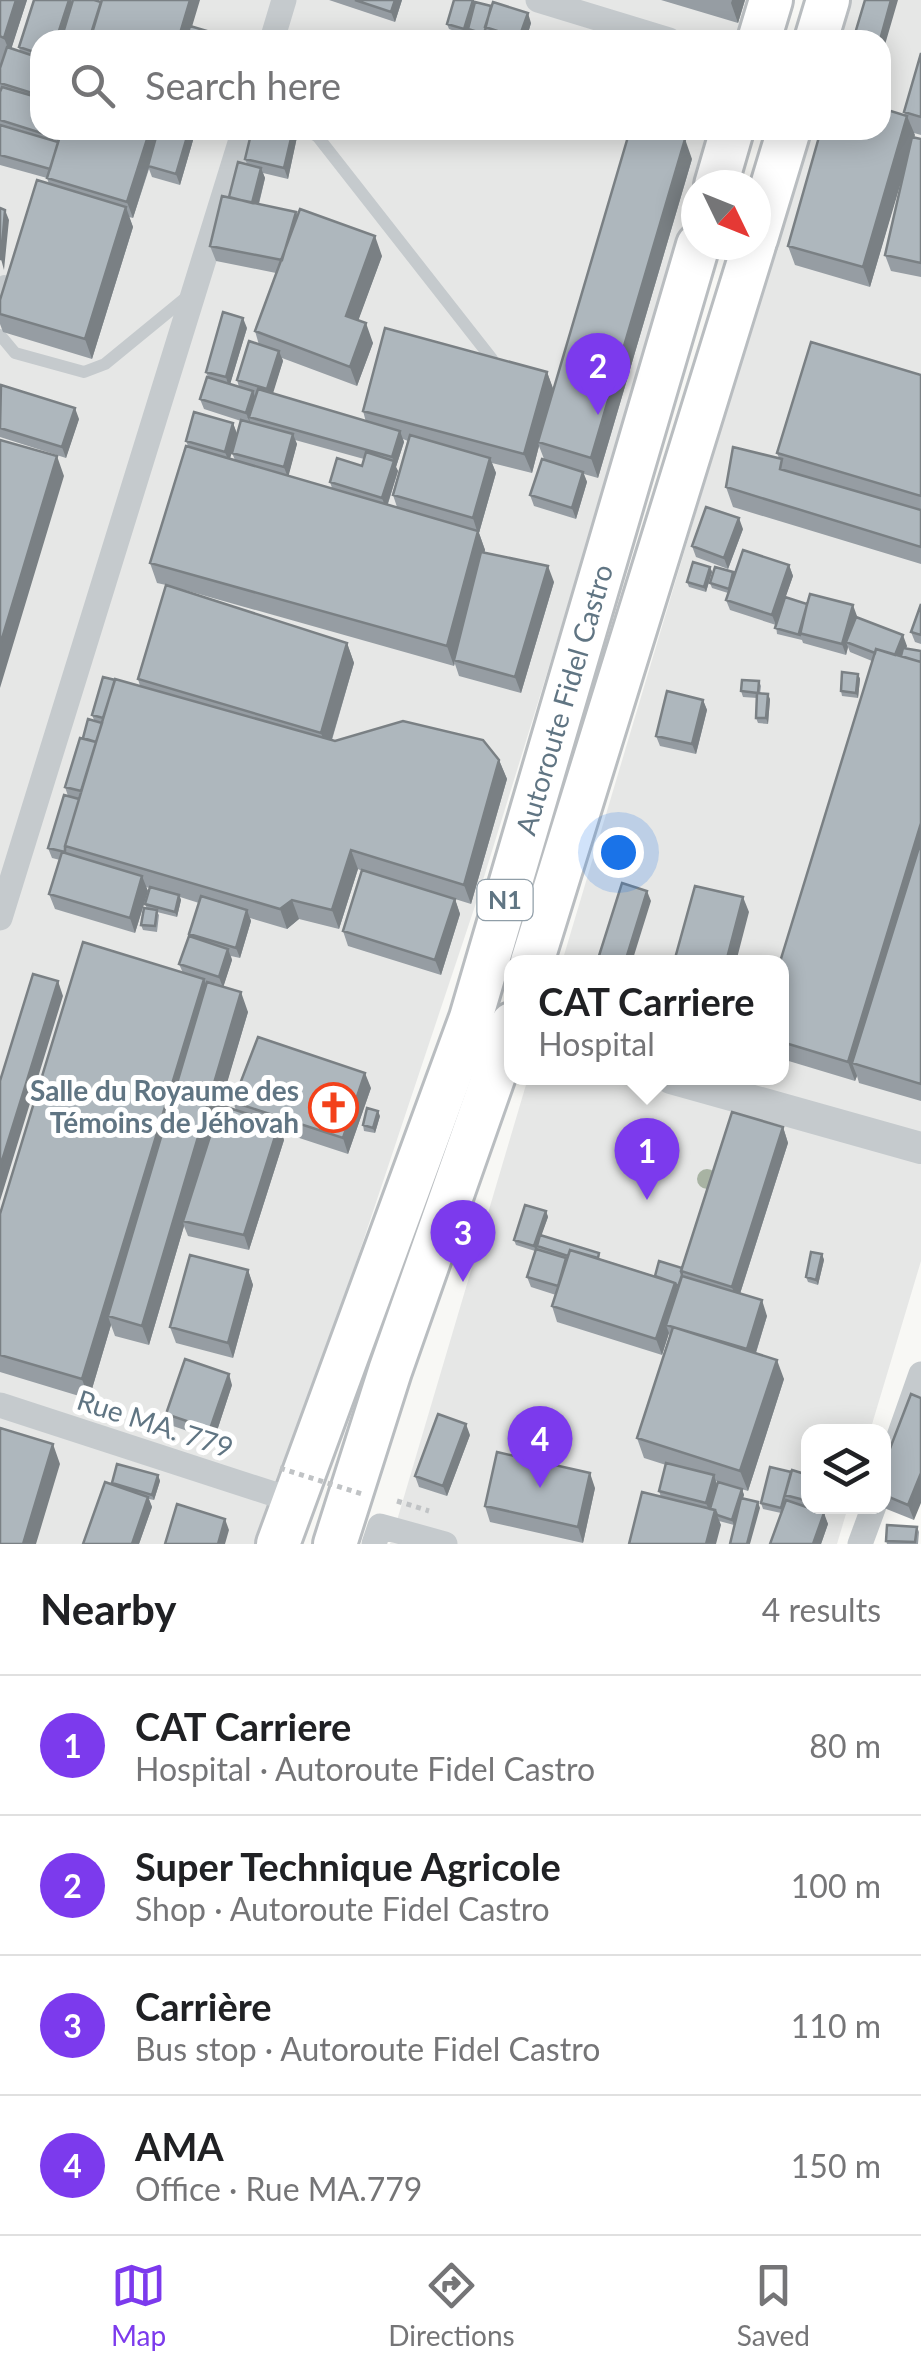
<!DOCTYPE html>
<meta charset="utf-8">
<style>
:root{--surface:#fff;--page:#f2f2f2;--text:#202124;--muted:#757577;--line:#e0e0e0;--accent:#7c3aed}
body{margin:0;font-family:Lato,sans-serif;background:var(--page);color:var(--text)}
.controls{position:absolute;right:30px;bottom:30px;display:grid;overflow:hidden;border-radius:20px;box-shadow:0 5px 25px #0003}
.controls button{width:90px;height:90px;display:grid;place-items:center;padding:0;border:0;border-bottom:2px solid var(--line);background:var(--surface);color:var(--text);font:50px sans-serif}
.compass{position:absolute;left:681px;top:170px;width:90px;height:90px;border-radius:50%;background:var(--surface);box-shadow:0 5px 25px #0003;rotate:133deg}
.you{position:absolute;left:618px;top:852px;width:35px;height:35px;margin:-25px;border:8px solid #fff;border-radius:50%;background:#1a73e8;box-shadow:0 0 0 15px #1a73e833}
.badge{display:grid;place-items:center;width:65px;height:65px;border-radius:50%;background:var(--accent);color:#fff;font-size:32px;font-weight:700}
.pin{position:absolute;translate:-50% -82px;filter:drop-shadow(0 2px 5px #0008)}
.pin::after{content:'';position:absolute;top:52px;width:35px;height:30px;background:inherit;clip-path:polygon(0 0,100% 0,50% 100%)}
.popup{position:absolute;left:504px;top:955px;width:285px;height:130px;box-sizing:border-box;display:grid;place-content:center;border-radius:20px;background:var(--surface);filter:drop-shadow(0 2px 8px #0005);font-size:32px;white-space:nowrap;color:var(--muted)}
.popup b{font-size:38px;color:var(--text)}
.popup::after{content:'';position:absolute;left:50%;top:100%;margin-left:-20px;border:20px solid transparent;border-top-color:var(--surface)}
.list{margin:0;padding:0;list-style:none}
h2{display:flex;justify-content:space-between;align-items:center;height:130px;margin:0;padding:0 40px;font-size:42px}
h2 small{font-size:32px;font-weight:400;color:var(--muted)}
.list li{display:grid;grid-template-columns:65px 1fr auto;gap:30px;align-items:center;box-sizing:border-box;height:140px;padding:0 40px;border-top:2px solid var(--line)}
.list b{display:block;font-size:38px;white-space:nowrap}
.list p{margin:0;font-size:32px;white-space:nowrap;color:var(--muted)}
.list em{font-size:32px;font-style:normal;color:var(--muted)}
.icon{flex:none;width:55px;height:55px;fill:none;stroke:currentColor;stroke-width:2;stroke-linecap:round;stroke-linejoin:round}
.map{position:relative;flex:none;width:921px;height:1544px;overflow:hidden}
.search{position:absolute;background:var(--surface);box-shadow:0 5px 25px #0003;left:30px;right:30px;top:30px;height:110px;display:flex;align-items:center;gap:25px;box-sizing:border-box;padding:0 35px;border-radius:30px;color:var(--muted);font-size:38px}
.sheet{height:690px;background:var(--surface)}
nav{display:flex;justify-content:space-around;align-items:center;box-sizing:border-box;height:140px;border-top:2px solid var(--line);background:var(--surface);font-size:28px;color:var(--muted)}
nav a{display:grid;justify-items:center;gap:5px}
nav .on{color:var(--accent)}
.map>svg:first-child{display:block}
.built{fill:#e6e7e6}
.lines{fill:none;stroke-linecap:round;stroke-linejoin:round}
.trunk-casing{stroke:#b9bdc0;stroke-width:48}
.path{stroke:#c0c3c5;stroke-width:5;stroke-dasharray:5 5;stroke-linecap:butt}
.service{stroke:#c5cacd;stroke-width:12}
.minor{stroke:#c5cacd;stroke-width:25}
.tertiary{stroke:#c5cacd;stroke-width:32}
.trunk{stroke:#fff;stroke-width:42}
.path-bridge{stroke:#c0c3c5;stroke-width:5;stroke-dasharray:5 5;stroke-linecap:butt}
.tree{fill:#a8b3a3}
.wall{fill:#969da3;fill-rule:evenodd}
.shaded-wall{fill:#7a8084}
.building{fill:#aeb7bd;stroke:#7a8084;stroke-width:2.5}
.labels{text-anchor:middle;stroke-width:10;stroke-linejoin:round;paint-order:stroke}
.shield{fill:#fff;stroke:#909ea8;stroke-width:2.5}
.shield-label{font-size:25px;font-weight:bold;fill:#607583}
.street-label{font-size:28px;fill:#607583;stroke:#fff}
.poi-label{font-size:28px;font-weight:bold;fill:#607583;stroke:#fff;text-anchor:end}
</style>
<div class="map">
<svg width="921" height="1544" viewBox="0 0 921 1544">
<rect width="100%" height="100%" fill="#f8f8f5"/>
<path class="built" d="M0 0H755L743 40H40V130H715L475 906 262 1544H0Z
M848 0H921V1261L870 1431 808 1432V1506L848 1507 837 1544H390L528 1078H782V962H562L810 130H881V40H836Z"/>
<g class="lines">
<defs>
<g id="trunk">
<path d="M759 40 771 0"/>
<path d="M816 40 828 0"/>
<path d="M716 185 732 130"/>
<path d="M756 239 789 130"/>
<path d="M532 962 754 245"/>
<path id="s1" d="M278 1544 471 1018 698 245"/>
<path d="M335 1544 390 1371 512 1024"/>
</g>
</defs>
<use href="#trunk" class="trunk-casing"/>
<path class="path" d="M397 1501 429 1511"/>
<path class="service" d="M307 130 318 137 492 359
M0 296 4 281
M0 335 15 353 84 372 105 364 188 296"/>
<path class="minor" d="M538 0 669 40
M272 40 284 0
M0 918 244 130
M0 1405 292 1500
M884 1479 921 1374
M374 1544 380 1526 445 1544
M860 1544 874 1506"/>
<path class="tertiary" d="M671 1078 921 1148"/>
<use href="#trunk" class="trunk"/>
<path class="path-bridge" d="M280 1468 365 1495"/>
</g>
<circle class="tree" cx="707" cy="1179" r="10"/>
<path class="wall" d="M0 0H27L11 49 20 52 19 47 34 0H94L101 2 200 0 40 40V130H196L180 185 152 177 149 169 133 218 129 217 133 227 92 359 3 332 0 324V300L49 184 47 178 0 165Z
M329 0H402L395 22Z
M473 0 474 4 531 23 526 40H496L489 38 488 34 486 39 470 35 468 28 466 35 449 29 447 24Z
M661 0H745L738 23Z
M921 53V135L914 133V137L921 139V277L891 271 885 255 903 173 870 287 795 265 788 246 905 115 904 112Z
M252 130H295L297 137 288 179 263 173 265 178 259 204 296 212 297 216 382 256 358 320 373 343 357 386 282 358 283 361 272 394 366 422 363 411 547 372 553 389 692 159 598 478 584 474 587 482 576 519 534 506 530 495 544 459 539 446 532 473 492 463 496 473 479 533 485 550 484 553 554 582 521 693 459 676 455 664 454 666 181 589 347 643 354 663 332 740 499 760 507 779 471 904 455 899 460 914 441 975 348 946 343 931 362 871 358 869 339 929 299 919 287 929 250 918 251 921 240 958 231 956 232 960 223 987 248 1012 220 1105 236 1110 233 1102 371 1088 348 1154 281 1132 284 1140 249 1250 188 1236 184 1226 149 1345 115 1336 111 1325 89 1399 0 1372V1214L183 973 179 964 190 936 189 934 199 903 180 897 181 900 177 917 157 912 159 915 157 932 143 930 141 925 147 909 145 904 149 888 146 887 148 891 135 933 55 909 49 894 60 860 52 858 48 848 68 796 65 787 83 739 94 720 92 715 140 686 138 679 166 585 157 583 150 563 188 446 186 441 233 423 237 434 230 458 235 460 232 453 241 421 204 409 200 399 208 377 206 372 247 328 230 384 239 387 237 380 259 345 255 331 276 273 216 261 210 246 229 197 247 164 245 159ZM403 439 408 441 393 495 397 507 388 504 398 471 396 467 404 442ZM295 440 364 459 362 466 330 482 332 488 288 476 297 444Z
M921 375V564L733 507 726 487 779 458 777 453Z
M0 389 79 419 66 458 0 437Z
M743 529 728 569 696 557 692 546Z
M789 565 793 576 785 598 857 616 856 617 907 646 906 648 921 651V1101L859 1083 857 1076 855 1081 782 1059V962L872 661 850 652 848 647 846 655 803 643 802 640 777 634 776 625 730 610 726 600 728 593 712 588 710 583 733 572 734 575Z
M710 567 712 572 706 592 689 587 687 582Z
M921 604V644L915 642 911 632Z
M858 674 860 679 858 698 842 696 841 691Z
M759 681 761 686 760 694 770 699 768 724 758 723 756 718 757 698 743 697 741 691Z
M703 700 707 710 696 754 660 746 656 736Z
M380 1116 375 1133 364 1131 363 1125Z
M783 1127 788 1143 740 1294 767 1316 756 1353 784 1379 748 1491 716 1481 717 1484 742 1489 744 1495 742 1499 760 1508 734 1525 719 1521 721 1525 661 1497 659 1491 666 1465 644 1458 637 1438 670 1336 669 1333 662 1355 557 1322 552 1306 556 1295 531 1287 527 1277 535 1251 516 1245 514 1240 546 1211 548 1217 541 1235 601 1259 655 1276 682 1268Z
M822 1254 824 1260 818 1285 808 1282 806 1277Z
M248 1270 253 1285 233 1358 176 1343 170 1327Z
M232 1385 214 1440 170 1425 166 1414Z
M911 1394 914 1520 879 1506H884V1464Z
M470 1435 447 1496 419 1487 415 1476Z
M791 1473 808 1475V1506H825L823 1513 828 1524 821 1544H770L781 1513 763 1509 761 1503Z
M158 1475 160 1481 154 1500 149 1499 152 1507 139 1544H83L112 1484Z
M595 1488 583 1543 490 1522 485 1506Z
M917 1527 919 1532 918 1544H887L886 1541Z"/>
<path class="shaded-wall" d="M16 0H27L10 53 4 38Z
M69 0H71L74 8 63 40H56Z
M190 0H200L188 40H178Z
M395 0H402L395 22 391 12Z
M473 0 475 6 466 35 464 29Z
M732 0H745L738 23 731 3Z
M891 0H898L882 55 881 40H880Z
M528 13 531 23 526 40H520L519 38Z
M40 68V90L36 94 37 98 36 103 32 93Z
M907 116 915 135 870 287 863 267Z
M151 130 156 145 133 218 127 202Z
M189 130H196L180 185 176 174Z
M293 130H295L297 137 288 179 284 168Z
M685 139 692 159 598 478 591 458Z
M261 168 265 178 256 214 252 203Z
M126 207 133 227 92 359 85 339Z
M5 210 9 220 4 270 1 259Z
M375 236 382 256 353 335 346 316Z
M243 318 247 328 229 388 226 377Z
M366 323 373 343 357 386 350 367Z
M279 351 283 361 271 400 267 389Z
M547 372 554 391 538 442 539 446 532 473 524 454Z
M253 391 257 402 249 417 250 423 246 413Z
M75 408 79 419 66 458 62 447Z
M233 423 237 434 229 462 225 452Z
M400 431 404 442 396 467 398 471 386 509 382 498 394 461 392 457Z
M293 434 297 444 288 478 284 467Z
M57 456 64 476 0 688V645Z
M490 458 496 473 479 533 485 550 456 661 454 660V666L447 646 477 531 473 518Z
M583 472 587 482 576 519 572 508Z
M739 518 743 529 728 569 724 558Z
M789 565 793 576 776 625 772 615Z
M548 566 554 582 521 693 515 677Z
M710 567 712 572 706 592 704 587Z
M853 605 857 616 849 643 846 642 848 647 846 655 842 644Z
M903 635 907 646 897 670 893 660Z
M347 643 354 663 328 752 321 733Z
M858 674 860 679 858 698 856 693Z
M768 694 770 699 768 724 766 718Z
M703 700 707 710 696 754 692 744Z
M499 760 507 779 471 904 464 885Z
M921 823V866L852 1063 857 1076 855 1081 848 1062Z
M351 850 358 869 339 929 332 910Z
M142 876 148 891 135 933 130 918Z
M647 891 651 901 632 962H625Z
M179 895 181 900 177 917 175 912Z
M743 897 749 912 736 962H726Z
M455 899 460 914 441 975 435 960Z
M292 900 299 919 287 929 280 909Z
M247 910 251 921 240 958 236 948Z
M228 949 232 960 223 988 219 977Z
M204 979 211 998 108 1316 111 1325 89 1399 82 1379Z
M58 981 63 996 0 1201V1167Z
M241 992 248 1012 186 1222 183 1221 184 1226 149 1345 142 1326Z
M365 1073 371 1088 348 1154 343 1138Z
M378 1111 380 1116 375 1133 373 1128Z
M279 1124 284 1140 249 1250 244 1235Z
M783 1127 788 1143 737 1303 732 1287Z
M546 1211 548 1217 536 1251 534 1246Z
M822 1254 824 1260 818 1285 816 1280Z
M248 1270 253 1285 233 1358 228 1343Z
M675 1283 681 1298 666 1325 669 1333 662 1355 656 1339Z
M762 1300 767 1316 752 1365 747 1349Z
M777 1360 784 1379 748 1491 740 1471Z
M229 1374 232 1385 214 1440 210 1429Z
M466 1424 470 1435 447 1496 443 1486Z
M53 1444 60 1464 36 1544H23Z
M590 1473 595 1488 583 1543 578 1527Z
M921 1473V1503L914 1520 908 1505Z
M158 1475 160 1481 154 1500 152 1495Z
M714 1475 717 1485 710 1513 706 1503Z
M742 1489 744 1495 734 1525 732 1520Z
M148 1497 152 1507 139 1544H132Z
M758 1502 760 1508 750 1544H747Z
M715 1510 721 1525 716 1544H706Z
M824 1513 828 1524 821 1544H813Z
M225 1519 229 1530 225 1544H218Z"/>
<path class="building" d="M0 0H16L4 38 0 36Z
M34 0H69L56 40H40V54L19 47Z
M73 0H94L101 2 89 40H61Z
M102 0H190L178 40H90Z
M355 0H395L391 12Z
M454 0H473L464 29 447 24Z
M865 0H891L880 40H864L854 37Z
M475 2 491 6 484 34 468 29Z
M493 2 528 13 519 38 485 27Z
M190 26 214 33 212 40H186Z
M7 47 40 58V68L32 93 0 83V68Z
M921 53V117L904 112Z
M40 78V95L36 94Z
M2 87 40 98V130H60L57 138 0 120V92Z
M881 108 907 116 863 267 788 246 821 130H881Z
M0 125 58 142 50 169 0 155Z
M62 130H150L127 202 47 178Z
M158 130H189L176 174 148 166Z
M252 130H293L284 168 245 159Z
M630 130H652L685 139 591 458 538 442Z
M912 137 921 139V263L885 255Z
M238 162 261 168 252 203 229 197Z
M37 180 126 207 85 339 0 314V300Z
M222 196 296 212 282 260 210 246Z
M0 208 5 210 1 259H0Z
M300 209 375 236 346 316 366 323 350 367 255 331Z
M223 312 243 318 226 377 206 372Z
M385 328 547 372 524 454 363 411Z
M249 341 279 351 267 389 237 380Z
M811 342 921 375V496L777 453Z
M207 377 253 391 246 413 200 399Z
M1 385 75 408 62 447 0 428Z
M258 389 400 431 392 457 249 417Z
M194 412 233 423 225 452 186 441Z
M241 420 293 434 284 467 232 453Z
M410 435 490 458 473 518 393 495Z
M0 440 57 456 0 645Z
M186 446 478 531 447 646 150 563Z
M733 447 782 459 780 469 921 510V547L726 487Z
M366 452 394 461 382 498 330 482 337 458 362 466Z
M542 459 583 472 572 508 530 495Z
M706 507 739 518 724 558 692 546Z
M743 550 789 565 772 615 726 600Z
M481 552 548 566 515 677 454 660Z
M693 562 710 567 704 587 687 582Z
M715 567 733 572 729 589 710 583Z
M166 585 347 643 321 733 138 679Z
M810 594 853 605 842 644 799 633Z
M785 597 807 604 800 635 775 628Z
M921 604V635L911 632Z
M856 617 903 635 895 655 876 649 875 653 846 642Z
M903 648 921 651V662L901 656Z
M876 649 921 662V823L848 1062 782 1042V962H780Z
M842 672 858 674 856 693 841 691Z
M103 677 115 680 103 718 92 715Z
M115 679 335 741 403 721 483 740 499 760 464 885 351 850 332 910 292 900 280 909 65 846Z
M742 680 759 681 758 693 741 691Z
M667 691 703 700 692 744 656 736Z
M757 693 768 694 766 718H756Z
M88 719 102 723 96 742 83 738Z
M80 738 96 742 81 791 65 787Z
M64 795 79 799 65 846V852L48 848Z
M921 841V1084L852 1063Z
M62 852 142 876 130 918 49 894Z
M362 870 455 899 435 960 343 931Z
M622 883 647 891 625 962H597Z
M695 886 743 897 726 962H674Z
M150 887 179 895 175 912 145 904Z
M201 896 247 910 236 948 189 934Z
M144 908 157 910 155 926 141 925Z
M189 936 228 949 219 977 179 964Z
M83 942 204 979 82 1379 0 1355V1214Z
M33 974 58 981 0 1167V1081Z
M207 982 241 992 142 1326 108 1316Z
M258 1037 365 1073 343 1138 233 1102Z
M220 1105 279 1124 244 1235 183 1221Z
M367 1108 378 1111 373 1128 363 1125Z
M732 1112 783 1127 732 1287 681 1271Z
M525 1205 546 1211 534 1246 514 1240Z
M540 1235 599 1253 598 1258 570 1250 568 1256 537 1246Z
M536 1249 566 1258 558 1286 527 1277Z
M570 1250 675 1283 656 1339 552 1306Z
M811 1252 822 1254 816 1280 806 1277Z
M190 1255 248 1270 228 1343 170 1327Z
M659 1261 682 1268 681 1271 682 1275 678 1287 675 1283 655 1276Z
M682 1276 762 1300 747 1349 666 1325Z
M673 1327 777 1360 740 1471 637 1438Z
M185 1359 229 1374 210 1429 166 1414Z
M911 1394 921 1398V1473L908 1505 884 1495V1464Z
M438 1414 466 1424 443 1486 415 1476Z
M0 1428 53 1444 23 1544H0Z
M497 1452 590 1473 578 1527 485 1506Z
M666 1463 714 1475 706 1503 659 1491Z
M117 1464 158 1475 152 1495 112 1483Z
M770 1467 791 1472 781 1508 761 1503Z
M792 1470 808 1475V1501L785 1495Z
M105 1482 148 1497 132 1544H83Z
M718 1482 742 1489 732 1520 717 1515 715 1510 710 1509Z
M642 1492 715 1510 706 1544H629Z
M741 1498 758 1502 747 1544H730Z
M786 1500 824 1513 813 1544H770Z
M177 1504 225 1519 218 1544H165Z
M887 1525 917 1527 915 1542 886 1541Z"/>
<defs>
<symbol id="church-ring" viewBox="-11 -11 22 22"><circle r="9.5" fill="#fff" stroke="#f3411a" stroke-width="1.5"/><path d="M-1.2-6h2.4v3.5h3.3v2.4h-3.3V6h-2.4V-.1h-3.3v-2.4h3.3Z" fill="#f3411a"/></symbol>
</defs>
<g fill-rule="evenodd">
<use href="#church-ring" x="306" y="1080" width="55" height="55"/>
</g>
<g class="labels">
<rect class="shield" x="477.5" y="880" width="55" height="40" rx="8"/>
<g class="shield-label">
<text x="505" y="909">N1</text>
</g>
<g class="street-label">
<text dy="10" stroke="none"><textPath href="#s1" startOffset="892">Autoroute Fidel Castro</textPath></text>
<text transform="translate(155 1424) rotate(18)" y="10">Rue MA. 779</text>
</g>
<g class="poi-label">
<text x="299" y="1101">Salle du Royaume des<tspan x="299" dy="32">Témoins de Jéhovah</tspan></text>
</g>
</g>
</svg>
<div class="controls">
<button><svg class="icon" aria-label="layers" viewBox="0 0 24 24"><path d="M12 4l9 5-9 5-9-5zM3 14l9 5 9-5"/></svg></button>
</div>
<svg class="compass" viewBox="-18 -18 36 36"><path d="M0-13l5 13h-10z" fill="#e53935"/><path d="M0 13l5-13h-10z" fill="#757577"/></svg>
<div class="you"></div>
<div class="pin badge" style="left:647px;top:1200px">1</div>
<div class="popup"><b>CAT Carriere</b>Hospital</div>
<div class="pin badge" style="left:598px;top:415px">2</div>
<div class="pin badge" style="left:463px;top:1282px">3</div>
<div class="pin badge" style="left:540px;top:1488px">4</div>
<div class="search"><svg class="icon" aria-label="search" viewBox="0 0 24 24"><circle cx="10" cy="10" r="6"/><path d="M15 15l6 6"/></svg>Search here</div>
</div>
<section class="sheet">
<h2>Nearby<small>4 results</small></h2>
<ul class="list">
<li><span class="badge">1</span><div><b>CAT Carriere</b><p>Hospital · Autoroute Fidel Castro</p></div><em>80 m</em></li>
<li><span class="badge">2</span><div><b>Super Technique Agricole</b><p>Shop · Autoroute Fidel Castro</p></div><em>100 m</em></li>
<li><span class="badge">3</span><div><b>Carrière</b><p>Bus stop · Autoroute Fidel Castro</p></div><em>110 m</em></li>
<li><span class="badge">4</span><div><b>AMA</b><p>Office · Rue MA.779</p></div><em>150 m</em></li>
</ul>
</section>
<nav>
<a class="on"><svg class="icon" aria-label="map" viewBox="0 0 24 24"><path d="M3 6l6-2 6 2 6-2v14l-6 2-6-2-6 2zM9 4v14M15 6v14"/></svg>Map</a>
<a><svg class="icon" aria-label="directions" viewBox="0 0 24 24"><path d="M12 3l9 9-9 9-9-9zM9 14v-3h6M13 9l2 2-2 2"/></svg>Directions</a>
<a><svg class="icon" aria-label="saved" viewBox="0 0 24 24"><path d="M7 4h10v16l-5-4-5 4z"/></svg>Saved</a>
</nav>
